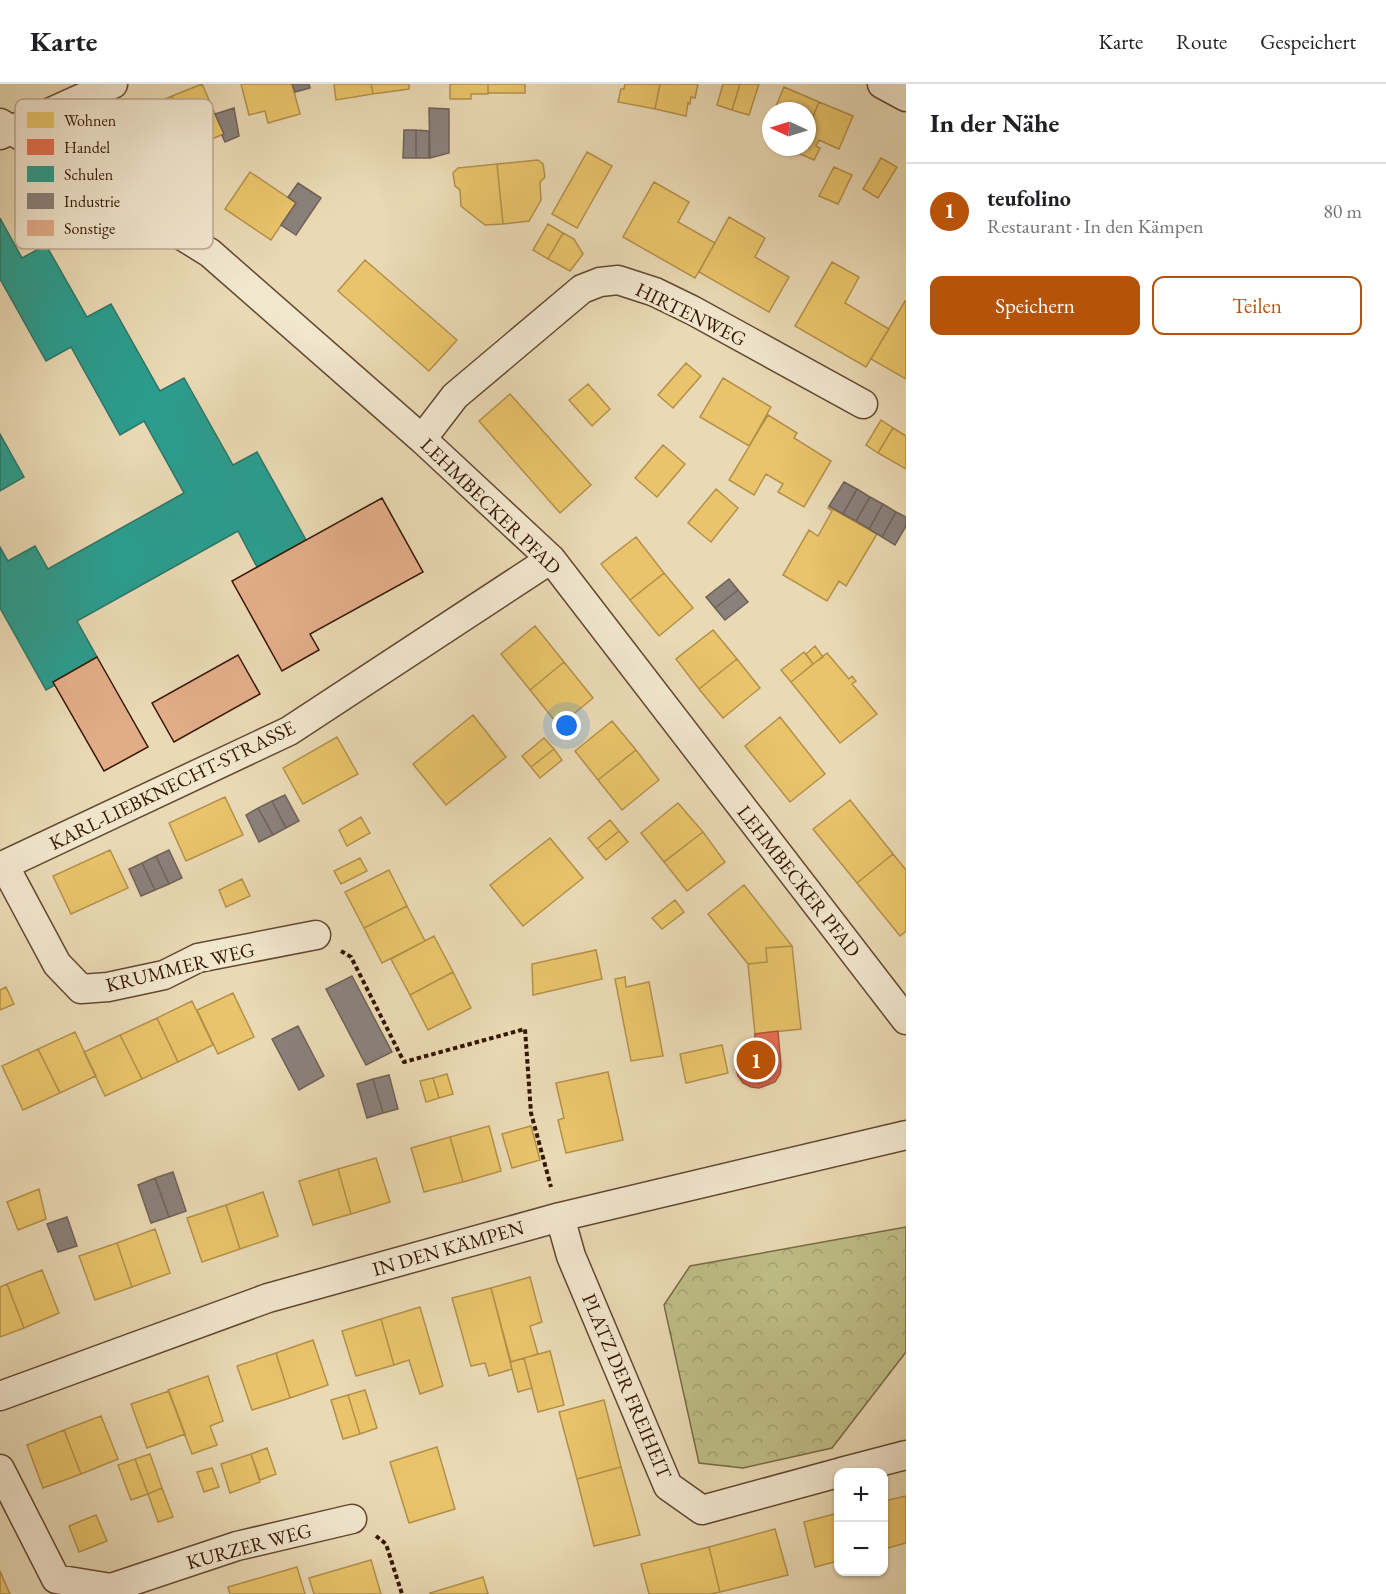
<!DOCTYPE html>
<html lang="de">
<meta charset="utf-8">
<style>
:root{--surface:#fff;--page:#f2f2f2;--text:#202124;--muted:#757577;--line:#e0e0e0;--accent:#b45309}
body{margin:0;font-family:"EB Garamond",serif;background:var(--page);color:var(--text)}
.controls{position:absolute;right:18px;bottom:18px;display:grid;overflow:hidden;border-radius:12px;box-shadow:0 2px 4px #0004}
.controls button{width:54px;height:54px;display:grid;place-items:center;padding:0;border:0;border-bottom:2px solid var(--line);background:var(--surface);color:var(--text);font:30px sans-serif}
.compass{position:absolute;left:762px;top:18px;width:54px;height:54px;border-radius:50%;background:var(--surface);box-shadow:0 2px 4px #0004;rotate:274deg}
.you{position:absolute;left:567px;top:642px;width:21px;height:21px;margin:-15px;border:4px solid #fff;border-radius:50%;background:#1a73e8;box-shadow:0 0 0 9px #1a73e833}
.badge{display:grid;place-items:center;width:39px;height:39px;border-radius:50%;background:var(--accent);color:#fff;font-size:20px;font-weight:700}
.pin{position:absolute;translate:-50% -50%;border:3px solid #fff;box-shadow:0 2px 6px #0006}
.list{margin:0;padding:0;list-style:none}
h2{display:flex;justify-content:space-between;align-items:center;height:78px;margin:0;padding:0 24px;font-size:26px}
h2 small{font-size:20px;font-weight:400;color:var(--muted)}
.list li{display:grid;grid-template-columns:39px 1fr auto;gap:18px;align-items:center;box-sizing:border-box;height:96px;padding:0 24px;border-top:2px solid var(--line)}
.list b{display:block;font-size:22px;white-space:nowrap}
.list p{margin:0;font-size:20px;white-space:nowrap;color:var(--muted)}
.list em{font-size:20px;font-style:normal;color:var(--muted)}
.actions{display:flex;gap:12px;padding:18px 24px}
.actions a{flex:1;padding:14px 0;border:2px solid var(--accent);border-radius:12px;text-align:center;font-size:21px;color:var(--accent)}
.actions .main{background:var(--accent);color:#fff}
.map{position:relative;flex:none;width:906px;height:1510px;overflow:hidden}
header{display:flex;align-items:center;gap:36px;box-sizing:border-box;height:84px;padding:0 30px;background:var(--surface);border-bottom:2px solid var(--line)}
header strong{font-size:28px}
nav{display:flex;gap:33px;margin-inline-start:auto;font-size:21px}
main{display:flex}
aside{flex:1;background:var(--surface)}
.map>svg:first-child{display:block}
.park{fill:url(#park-crowns);stroke:#7a6a44;stroke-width:1.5}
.homes{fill:#e9c46a;stroke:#b3904a;stroke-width:1.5}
.shops{fill:#e76f51;stroke:#b25539;stroke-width:1.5}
.schools{fill:#2a9d8f;stroke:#2d7564;stroke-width:1.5}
.industry{fill:#8a817c;stroke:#706157;stroke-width:1.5}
.building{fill:#e3ac89;stroke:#351701;stroke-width:1.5}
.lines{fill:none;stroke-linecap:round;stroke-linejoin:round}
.minor-casing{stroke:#62482e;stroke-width:31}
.path{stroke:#351701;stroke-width:4;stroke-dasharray:4.5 3;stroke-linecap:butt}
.minor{stroke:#f1e6ce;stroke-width:28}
.labels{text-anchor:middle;stroke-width:6;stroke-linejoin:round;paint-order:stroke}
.street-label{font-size:20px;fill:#351701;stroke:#f1e6ce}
.key{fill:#f1e6ce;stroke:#b9a890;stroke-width:1.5}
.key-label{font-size:16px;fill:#351701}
</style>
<header>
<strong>Karte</strong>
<nav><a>Karte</a><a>Route</a><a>Gespeichert</a></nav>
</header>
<main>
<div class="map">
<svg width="906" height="1510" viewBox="0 0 906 1510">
<defs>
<pattern id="park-crowns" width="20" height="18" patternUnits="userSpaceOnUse" patternTransform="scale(1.5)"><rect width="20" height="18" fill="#bebd87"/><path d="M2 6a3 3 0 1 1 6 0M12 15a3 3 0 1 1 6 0" fill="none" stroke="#a4a273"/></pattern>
</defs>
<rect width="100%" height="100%" fill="#e9d9b4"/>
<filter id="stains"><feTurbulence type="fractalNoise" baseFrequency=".00333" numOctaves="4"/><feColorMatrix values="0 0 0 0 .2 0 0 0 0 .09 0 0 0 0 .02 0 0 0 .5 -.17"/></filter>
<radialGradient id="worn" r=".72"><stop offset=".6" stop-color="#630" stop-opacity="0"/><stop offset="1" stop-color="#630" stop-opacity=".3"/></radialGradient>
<path class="park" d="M906 1143V1268L832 1364 743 1384 699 1379 664 1221 690 1182Z"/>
<path class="homes" d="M202 0 224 50 194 62 172 12Z
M241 0H292L300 30 268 39 265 27 249 31Z
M334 0H371L373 10 336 16Z
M371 0H409V5L373 10Z
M450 0H488V10H471V15H450Z
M488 0H525V9H488Z
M625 0H660L655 25 618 18 621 5H624Z
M660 0H698L695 14 691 13 690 20 688 19 686 32 655 25Z
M723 0H740L732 26 717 21Z
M740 0H759L749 31 732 26Z
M784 3 819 18 807 47V27H774Z
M172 12 196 68 177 75 151 60 147 51 154 48 146 30 158 25 156 19Z
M819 18 853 32 839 65 819 56 816 62 820 64 814 76 798 69 800 63H807V47Z
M587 68 612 82 577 144 552 130Z
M881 74 897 83 878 114 863 105Z
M538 76 543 80 545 93 540 98 541 116 529 137 503 140 497 80Z
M497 80 503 140 485 141 461 122 460 106 455 102 453 89 458 84Z
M834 83 852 91 838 120 819 112Z
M250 88 296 119 271 156 225 125Z
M654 98 689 118 678 138 715 159 695 194 623 153Z
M729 133 765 154 755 173 789 193 769 228 699 188Z
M548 140 563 149 548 175 533 166Z
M563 149 574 155 583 170 570 187 548 175Z
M365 176 457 256 429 287 338 207Z
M832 178 859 193 845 219 889 245 866 283 795 242Z
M905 217 906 218V295L871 275Z
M686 279 701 292 673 324 658 311Z
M723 294 771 323 749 362 700 333Z
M588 300 610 325 592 342 569 316Z
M510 310 591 401 560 429 479 337Z
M768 331 797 349 794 354 831 377 804 423 778 408 783 400 766 390 754 411 729 396Z
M881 336 893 344 878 369 866 361Z
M893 344 906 352V385L878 369Z
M663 361 685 380 657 413 635 394Z
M716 405 738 424 711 458 688 439Z
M829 423 877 450 846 502 839 497 827 517 783 491 809 446 818 452 832 427 828 424Z
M636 453 664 489 630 516 601 480Z
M664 489 693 524 659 552 630 516Z
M535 542 564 578 530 606 501 570Z
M713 546 737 575 699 605 676 575Z
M815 562 823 573 813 580 806 570Z
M804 568 813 580 791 598 781 586Z
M827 569 849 595 852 592 856 597 852 600 877 630 840 659 791 598Z
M737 575 760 604 723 634 699 605Z
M564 578 593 614 559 642 530 606Z
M473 631 506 673 446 721 413 680Z
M780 633 825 690 790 718 745 662Z
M612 637 636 666 598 696 575 667Z
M337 653 358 690 303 720 283 684Z
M544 654 554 665 531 683 522 672Z
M554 665 562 676 540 694 531 683Z
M636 666 659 696 622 726 598 696Z
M225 713 243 751 186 777 169 739Z
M850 716 893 770 857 799 813 745Z
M678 719 703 748 664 778 641 749Z
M361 733 370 749 347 762 339 746Z
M610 736 619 747 597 765 588 754Z
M619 747 628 758 606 776 597 765Z
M703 748 725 778 687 807 664 778Z
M550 754 583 794 523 842 490 801Z
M110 766 128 804 71 830 53 792Z
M893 770 906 786V847L900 852 857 799Z
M360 774 367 787 341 800 334 787Z
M389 786 407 822 364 844 345 808Z
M242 795 250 812 226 823 219 806Z
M744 801 792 862 766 864 767 878 748 880 708 830Z
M675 816 684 828 662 845 652 834Z
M407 822 425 857 382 879 364 844Z
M434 852 453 888 410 911 391 875Z
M792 862 801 945 755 950 748 880 767 878 766 864Z
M596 866 602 895 533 911 532 880Z
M453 888 471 924 428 946 410 911Z
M625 893 626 903 649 898 663 972 631 977 615 895Z
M6 903 14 920 0 926V906Z
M233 909 254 953 218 970 197 926Z
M192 917 213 961 178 978 157 934Z
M157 934 178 978 142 995 120 951Z
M75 948 96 992 60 1009 38 965Z
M120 951 142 995 105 1012 84 968Z
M722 961 728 989 686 999 680 970Z
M38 965 60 1009 23 1026 2 982Z
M608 988 623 1056 566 1069 558 1036 564 1034 556 999Z
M447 990 453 1010 439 1014 433 994Z
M433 994 439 1014 426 1018 420 997Z
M489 1042 501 1087 463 1098 450 1053Z
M531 1042 540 1076 512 1084 502 1050Z
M450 1053 463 1098 424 1108 411 1064Z
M376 1074 390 1118 351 1130 338 1085Z
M338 1085 351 1130 313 1141 299 1097Z
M39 1105 46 1135 18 1146 7 1118Z
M263 1108 278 1152 240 1165 226 1121Z
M226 1121 240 1165 202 1178 187 1134Z
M155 1145 170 1189 132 1203 117 1159Z
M117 1159 132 1203 95 1216 79 1172Z
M42 1186 59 1229 24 1244 7 1200Z
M530 1193 542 1238 530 1242 538 1270 511 1278 491 1204Z
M7 1200 24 1244 0 1253V1203Z
M491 1204 512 1285 489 1292 485 1279 471 1282 452 1214Z
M420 1223 443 1302 420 1310 409 1276 394 1281 381 1235Z
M381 1235 394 1281 356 1292 342 1247Z
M313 1256 328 1301 290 1314 276 1269Z
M550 1267 564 1321 538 1328 524 1274Z
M276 1269 290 1314 252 1326 237 1282Z
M524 1274 532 1304 518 1308 510 1278Z
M208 1292 223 1337 210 1342 217 1361 192 1370 168 1306Z
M365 1306 377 1344 360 1350 348 1311Z
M169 1307 185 1350 147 1364 131 1320Z
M348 1311 360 1350 343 1355 331 1316Z
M604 1316 621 1383 577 1395 559 1328Z
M101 1332 118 1375 81 1390 64 1346Z
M64 1346 81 1390 43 1404 27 1361Z
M437 1363 455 1425 409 1439 390 1378Z
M267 1364 276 1390 260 1396 251 1370Z
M150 1370 162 1404 148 1410 135 1375Z
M251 1370 260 1398 230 1409 221 1380Z
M135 1375 148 1410 131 1416 118 1381Z
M621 1383 640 1451 594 1462 577 1395Z
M212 1384 219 1403 204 1408 197 1388Z
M162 1404 173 1433 158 1438 148 1410Z
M906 1412V1459L884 1465V1417Z
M838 1429V1477L815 1483 804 1438Z
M96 1431 107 1457 79 1468 69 1442Z
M775 1445 788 1491 720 1508 709 1463Z
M709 1463 720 1508 711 1510H649L641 1480Z
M371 1476 381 1510H314L309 1494Z
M297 1483 305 1510H230L228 1503Z
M0 1487 10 1510H11H0Z
M483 1493 488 1510H431L430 1509Z"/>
<path class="shops" d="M778 947 781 982 780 990 775 998 759 1004 751 1003 743 999 738 992 736 984 741 968 747 962 755 959V950Z"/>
<path class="schools" d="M0 134 22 174 46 161 87 233 111 220 160 307 184 294 233 381 257 368 306 456 257 483 238 447 77 537 97 573 53 598 55 601 46 606 0 524V463L8 477 35 462 48 485 184 409 144 337 120 351 71 263 46 277 0 195Z
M0 350 24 393 0 407Z"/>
<path class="industry" d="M292 0H309L310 4 295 8Z
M234 24 239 52 225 58 222 51 224 50 215 30Z
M429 24 449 25V69L430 74Z
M404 46H416V74H403Z
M416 46 429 47V74H416Z
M298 99 321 114 296 151 281 141 296 119 288 113Z
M844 398 857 405 843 430 829 422Z
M857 405 870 413 856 437 843 430Z
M870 413 883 420 869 445 856 437Z
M883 420 896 428 882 453 869 445Z
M896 428 906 433V442L895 461 882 453Z
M729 495 738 506 715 524 706 513Z
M738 506 748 518 725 536 715 524Z
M285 711 299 737 286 744 272 717Z
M272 717 286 744 273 751 258 724Z
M258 724 273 751 259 758 246 731Z
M169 766 182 794 169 800 156 772Z
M156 772 169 800 155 806 142 779Z
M142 779 155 806 141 812 129 785Z
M352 892 392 968 366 981 326 905Z
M298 942 324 992 299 1006 272 955Z
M389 991 398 1025 383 1029 373 995Z
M373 995 383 1029 367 1034 357 1000Z
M173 1088 186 1127 169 1133 155 1094Z
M155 1094 169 1133 151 1139 138 1101Z
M67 1133 77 1162 58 1168 47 1140Z"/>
<path class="building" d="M382 414 423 488 310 550 319 566 282 587 232 497Z
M238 571 260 610 174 658 152 619Z
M97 573 148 663 104 687 53 598Z"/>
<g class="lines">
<defs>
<path id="minor" d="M882 0 906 13
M0 39 210 169 422 355 551 475 906 936
M0 51 113 0
M422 355 455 312 582 205 600 198 618 196 655 208 692 226 863 320
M4 781 57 880 81 905 108 903 164 891 198 874 316 851
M0 783 289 647 551 475
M560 1133 571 1172 668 1402 702 1426 838 1389
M0 1312 268 1214 560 1133 906 1051
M0 1385 56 1495 111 1504 237 1462 352 1435
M841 1388 906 1371"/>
</defs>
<use href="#minor" class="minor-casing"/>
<path class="path" d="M341 867 351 873 404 978 525 945 531 1029 551 1103
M376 1452 386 1460 402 1510"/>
<use href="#minor" class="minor"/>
</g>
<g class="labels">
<g class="street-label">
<text transform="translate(691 230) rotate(26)" y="7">HIRTENWEG</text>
<text transform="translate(491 422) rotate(44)" y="7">LEHMBECKER PFAD</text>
<text transform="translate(172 701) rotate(-26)" y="7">KARL-LIEBKNECHT-STRASSE</text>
<text transform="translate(799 797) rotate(52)" y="7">LEHMBECKER PFAD</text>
<text transform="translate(180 883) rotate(-14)" y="7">KRUMMER WEG</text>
<text transform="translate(448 1164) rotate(-16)" y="7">IN DEN KÄMPEN</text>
<text transform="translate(627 1302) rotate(67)" y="7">PLATZ DER FREIHEIT</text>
<text transform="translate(249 1462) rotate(-15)" y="7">KURZER WEG</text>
</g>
</g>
<rect x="15" y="15" width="198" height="150" rx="9" class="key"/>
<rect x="27" y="28" width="27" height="16" fill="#e9c46a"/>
<rect x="27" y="55" width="27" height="16" fill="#e76f51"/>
<rect x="27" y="82" width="27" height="16" fill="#2a9d8f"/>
<rect x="27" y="109" width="27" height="16" fill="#8a817c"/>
<rect x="27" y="136" width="27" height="16" fill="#e3ac89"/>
<g class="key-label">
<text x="64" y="42">Wohnen</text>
<text x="64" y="69">Handel</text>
<text x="64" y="96">Schulen</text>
<text x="64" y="123">Industrie</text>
<text x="64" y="150">Sonstige</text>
</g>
<rect width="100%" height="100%" filter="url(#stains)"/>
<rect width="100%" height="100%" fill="url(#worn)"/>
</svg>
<div class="controls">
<button>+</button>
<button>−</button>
</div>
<svg class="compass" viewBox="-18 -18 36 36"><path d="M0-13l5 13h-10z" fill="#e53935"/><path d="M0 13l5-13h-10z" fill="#757577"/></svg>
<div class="you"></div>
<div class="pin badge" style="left:756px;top:976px">1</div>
</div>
<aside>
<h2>In der Nähe<small></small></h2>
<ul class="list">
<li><span class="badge">1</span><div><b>teufolino</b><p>Restaurant · In den Kämpen</p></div><em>80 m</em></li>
</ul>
<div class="actions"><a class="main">Speichern</a><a>Teilen</a></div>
</aside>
</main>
